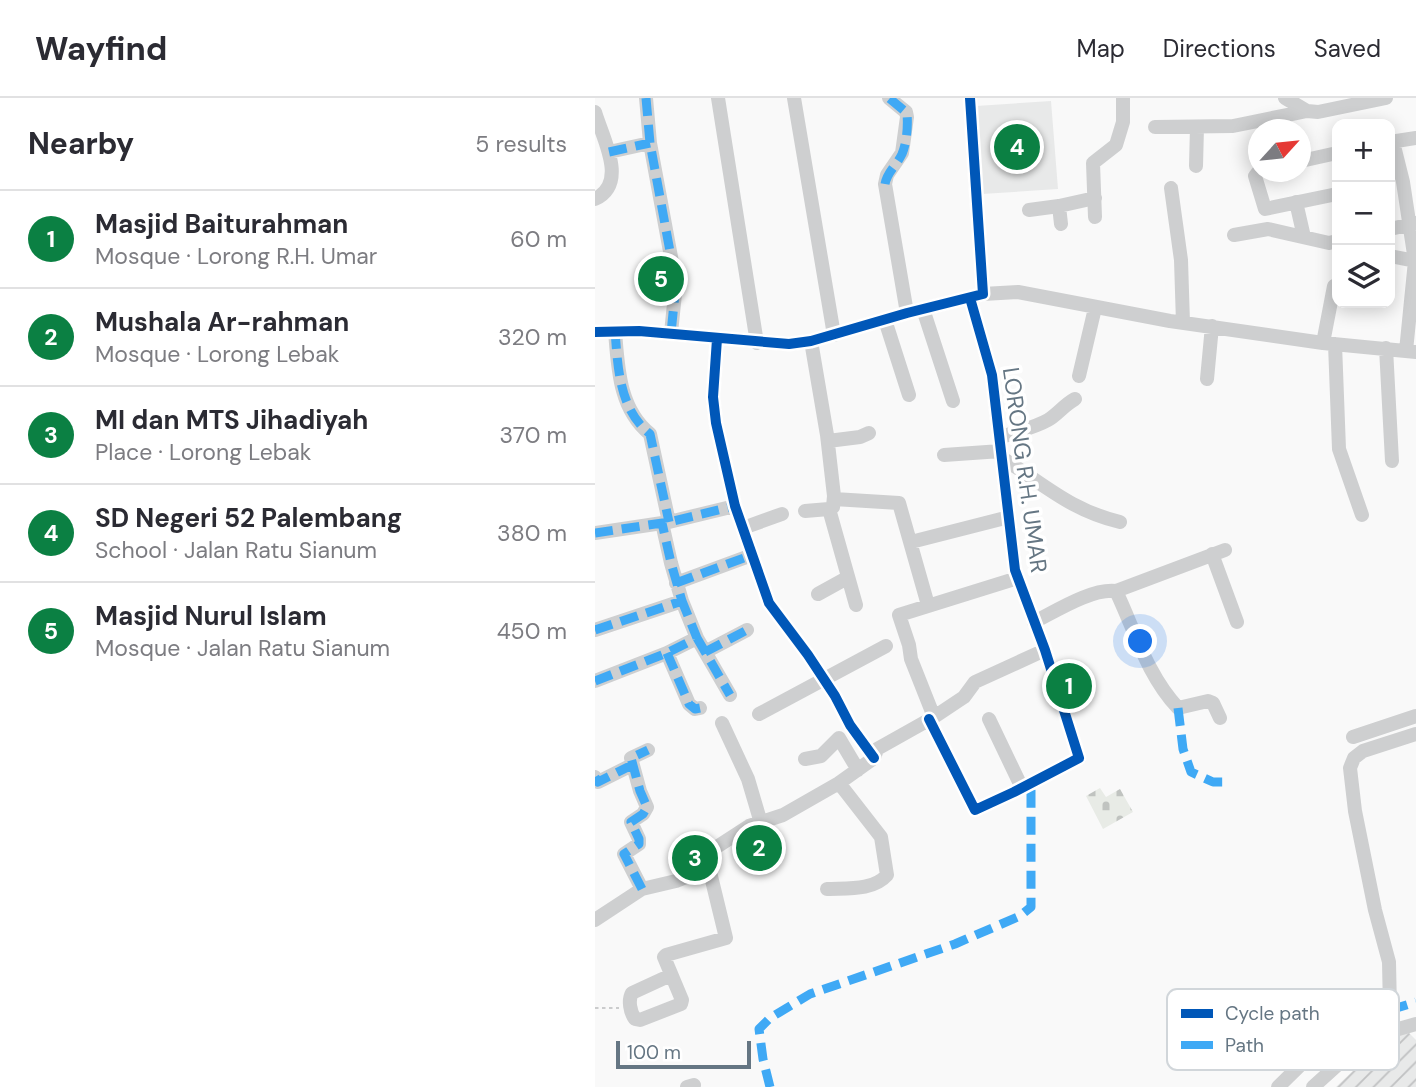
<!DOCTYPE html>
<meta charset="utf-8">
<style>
:root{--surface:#fff;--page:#f2f2f3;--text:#2b2b33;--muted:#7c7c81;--line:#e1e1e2;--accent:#0b8043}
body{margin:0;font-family:"DM Sans",sans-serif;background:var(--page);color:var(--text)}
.controls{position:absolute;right:21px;top:21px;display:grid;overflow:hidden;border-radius:14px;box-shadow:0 4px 18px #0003}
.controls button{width:63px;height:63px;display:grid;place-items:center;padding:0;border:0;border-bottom:2px solid var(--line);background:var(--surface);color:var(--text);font:35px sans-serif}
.compass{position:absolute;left:653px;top:21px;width:63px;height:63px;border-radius:50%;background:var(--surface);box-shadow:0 4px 18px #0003;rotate:63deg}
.scale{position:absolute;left:21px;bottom:18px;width:135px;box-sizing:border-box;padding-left:7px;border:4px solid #657683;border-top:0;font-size:19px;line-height:24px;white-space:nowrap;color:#657683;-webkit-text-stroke:5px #fff;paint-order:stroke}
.you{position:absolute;left:546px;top:544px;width:24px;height:24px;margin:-18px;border:5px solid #fff;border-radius:50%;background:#1a73e8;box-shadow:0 0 0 10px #1a73e833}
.badge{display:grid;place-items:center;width:46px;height:46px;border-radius:50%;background:var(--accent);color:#fff;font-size:23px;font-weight:700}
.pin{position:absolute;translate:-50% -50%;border:4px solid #fff;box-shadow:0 2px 7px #0006}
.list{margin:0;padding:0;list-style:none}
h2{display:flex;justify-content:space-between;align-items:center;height:91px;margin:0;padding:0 28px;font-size:30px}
h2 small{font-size:23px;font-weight:400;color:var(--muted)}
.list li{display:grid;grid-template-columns:46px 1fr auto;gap:21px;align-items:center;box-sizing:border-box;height:98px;padding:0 28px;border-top:2px solid var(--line)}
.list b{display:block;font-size:26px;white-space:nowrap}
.list p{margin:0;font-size:23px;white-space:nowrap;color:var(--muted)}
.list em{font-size:23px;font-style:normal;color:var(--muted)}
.icon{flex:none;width:38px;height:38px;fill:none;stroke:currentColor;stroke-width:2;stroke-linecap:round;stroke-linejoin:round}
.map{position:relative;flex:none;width:821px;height:989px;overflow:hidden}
header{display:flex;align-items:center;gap:42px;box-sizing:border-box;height:98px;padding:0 35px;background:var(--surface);border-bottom:2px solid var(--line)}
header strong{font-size:33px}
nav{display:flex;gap:38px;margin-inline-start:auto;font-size:24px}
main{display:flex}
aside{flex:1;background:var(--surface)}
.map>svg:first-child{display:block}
.built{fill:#e8e9e9}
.industrial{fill:url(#industrial-furrows)}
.cemetery{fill:url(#cemetery-stones)}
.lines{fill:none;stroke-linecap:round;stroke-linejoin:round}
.path{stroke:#cbcccd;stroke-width:2;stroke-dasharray:3.5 3.5;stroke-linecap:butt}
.minor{stroke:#cecfd0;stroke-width:14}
.quiet{stroke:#3fa9f5;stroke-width:9;stroke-dasharray:18 9;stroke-linecap:butt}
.cycleway-casing{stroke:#fff;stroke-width:15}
.cycleway{stroke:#0057b8;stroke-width:10}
.labels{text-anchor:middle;stroke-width:7;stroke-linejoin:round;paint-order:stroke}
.street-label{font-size:23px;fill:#657683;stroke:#fff}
.key{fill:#fff;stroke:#d1d6da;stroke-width:2}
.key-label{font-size:19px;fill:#657683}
</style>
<header>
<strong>Wayfind</strong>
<nav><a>Map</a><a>Directions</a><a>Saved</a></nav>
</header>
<main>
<aside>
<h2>Nearby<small>5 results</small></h2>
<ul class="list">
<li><span class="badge">1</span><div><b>Masjid Baiturahman</b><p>Mosque · Lorong R.H. Umar</p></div><em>60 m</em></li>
<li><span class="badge">2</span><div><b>Mushala Ar-rahman</b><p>Mosque · Lorong Lebak</p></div><em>320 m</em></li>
<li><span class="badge">3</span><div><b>MI dan MTS Jihadiyah</b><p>Place · Lorong Lebak</p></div><em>370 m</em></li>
<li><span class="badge">4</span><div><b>SD Negeri 52 Palembang</b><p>School · Jalan Ratu Sianum</p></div><em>380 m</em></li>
<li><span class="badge">5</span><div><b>Masjid Nurul Islam</b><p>Mosque · Jalan Ratu Sianum</p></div><em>450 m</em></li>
</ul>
</aside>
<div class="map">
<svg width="821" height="989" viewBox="0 0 821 989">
<defs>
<pattern id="industrial-furrows" width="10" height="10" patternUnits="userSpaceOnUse" patternTransform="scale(1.75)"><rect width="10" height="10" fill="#e8e9e9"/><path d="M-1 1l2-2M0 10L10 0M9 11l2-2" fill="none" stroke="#c0c1c2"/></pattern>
<pattern id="cemetery-stones" width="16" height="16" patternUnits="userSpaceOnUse" patternTransform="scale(1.75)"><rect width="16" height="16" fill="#e8ebe6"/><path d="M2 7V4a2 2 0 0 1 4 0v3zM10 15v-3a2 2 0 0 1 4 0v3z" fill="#c0c3c0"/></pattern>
</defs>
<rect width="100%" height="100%" fill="#f9f9f9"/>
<path class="built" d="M456 3 463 91 387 96 381 8Z"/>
<path class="industrial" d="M806 927 821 942V989H741Z"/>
<path class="cemetery" d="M505 690 511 699 525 691 538 714 508 731 491 698Z"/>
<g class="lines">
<path class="path" d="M0 910H24"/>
<path class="minor" d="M51 0 55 45 81 186 76 235
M123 0 162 245
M199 0 239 237
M294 0 311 14 312 19 307 55 292 77 290 86 312 215
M690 0 712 13 723 14 791 0
M0 14C7 39 34 85 0 101
M560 29 638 28 712 13
M795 44 821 40
M798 44 808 84 820 163 811 253
M14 54 55 45
M706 63 742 55
M601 68 602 29
M664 73 660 78 670 111 742 96
M576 90 586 162 588 225
M701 104 709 139
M464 108 466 126
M434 112 464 108 500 100
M500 119 498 65 521 47 528 24V0
M795 131 821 125
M639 137 673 131 734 145 742 143
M795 158 820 163
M388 196 423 194 575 223 728 245 821 254
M328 211 358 303
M290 222 314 297
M20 233C23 270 24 311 55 336L74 424
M0 234 44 233 194 246 216 243 312 215 388 196 375 0
M122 241 118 299 121 325 140 408 174 505 213 557 240 598 255 627 279 660
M216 243 232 337 239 398 238 409 234 411 261 507
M728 245 739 188
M740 246 744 351 767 417
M791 250 797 363
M484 278 500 210
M612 281 617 228
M404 340C420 334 439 330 453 322 463 316 469 307 480 301
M233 343 265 339 274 335
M349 357 406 353
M407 360C449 386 475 412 525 424
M239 401 304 405 333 507
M210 413 234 411
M148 430 187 416
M0 435 74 424 140 408
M316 444 414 419
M617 456 642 524
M81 485 157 457
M521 493 630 452
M223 496 252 480
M439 524C461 513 497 490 521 493 540 533 552 577 583 610L613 603 618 605 625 620
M0 532 87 503 76 465 67 425
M102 540 135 597
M110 554 152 532
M72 555 94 606 100 611 105 610
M0 583 72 555 102 540 87 503
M164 616 291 548
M339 619 369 599 380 584 450 552
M334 621 380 712 419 694 484 660 450 552 420 472 397 277 375 200
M394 621 427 690
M127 625 153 681 166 725
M758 639 821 618
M210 661 226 658 244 640 263 672
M0 679 3 684 37 667
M47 791 29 756 44 746V741L36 724 48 716 52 709 45 693 36 660 53 652
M232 791C252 790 278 793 292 777L286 739 244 685
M0 822 47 791 81 783 114 770 117 752 154 728 188 717 244 685 279 660 282 651 339 619 316 561 314 547 304 517 423 480
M76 877 37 895C33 902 35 914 40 921L45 922 86 906 87 902 69 859 71 857 131 840 114 770
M800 932 795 912 794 864 780 812 760 713 755 670 759 660 768 653 821 636
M92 989 99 987
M683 989 738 935 759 923 795 912
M718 989 760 951 800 932 821 926"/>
<path class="quiet" d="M51 0 55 45 81 186 76 235
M14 54 55 45
M290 86C292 74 302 67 307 56 312 44 313 28 312 15L294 0
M20 233C23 270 24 311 55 336L74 424
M0 435 74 424 140 408
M81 485 157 457
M0 532 87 503 76 465 67 425
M102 540 135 597
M110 554 152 532
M72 555 94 606 100 611 105 610
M0 583 72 555 102 540 87 503
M583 610 588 651 596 674 618 684H629
M0 679 3 684 37 667
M47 791 29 756 44 746V741L36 724 48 716 52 709 45 693 36 660 53 652
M795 912 821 904
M175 989 168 961 164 931 175 920 215 896 360 846 425 818 436 809V686"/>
<defs>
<path id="cycleway" d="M0 234 44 233 194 246 216 243 312 215 388 196 375 0
M122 241 118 299 121 325 140 408 174 505 213 557 240 598 255 627 279 660
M334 621 380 712 419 694 484 660 450 552 420 472 397 277 375 200"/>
</defs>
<use href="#cycleway" class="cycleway-casing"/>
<use href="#cycleway" class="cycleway"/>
</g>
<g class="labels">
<g class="street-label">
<text transform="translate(430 372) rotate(82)" y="8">LORONG R.H. UMAR</text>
</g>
</g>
<rect x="572" y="891" width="232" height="81" rx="10" class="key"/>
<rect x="586" y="911" width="32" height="9" fill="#0057b8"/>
<rect x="586" y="943" width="32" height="8" fill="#3fa9f5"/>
<g class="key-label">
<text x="630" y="922">Cycle path</text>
<text x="630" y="954">Path</text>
</g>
</svg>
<div class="controls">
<button>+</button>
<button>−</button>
<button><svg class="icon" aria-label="layers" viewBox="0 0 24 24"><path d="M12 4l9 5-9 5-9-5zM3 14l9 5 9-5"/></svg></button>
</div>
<svg class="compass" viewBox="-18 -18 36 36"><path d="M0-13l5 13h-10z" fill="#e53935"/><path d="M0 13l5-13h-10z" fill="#7c7c81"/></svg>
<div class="scale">100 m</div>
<div class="you"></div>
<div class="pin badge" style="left:474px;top:588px">1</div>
<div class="pin badge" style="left:164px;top:750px">2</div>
<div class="pin badge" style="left:100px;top:760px">3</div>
<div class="pin badge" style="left:422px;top:49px">4</div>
<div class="pin badge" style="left:66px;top:181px">5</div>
</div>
</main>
